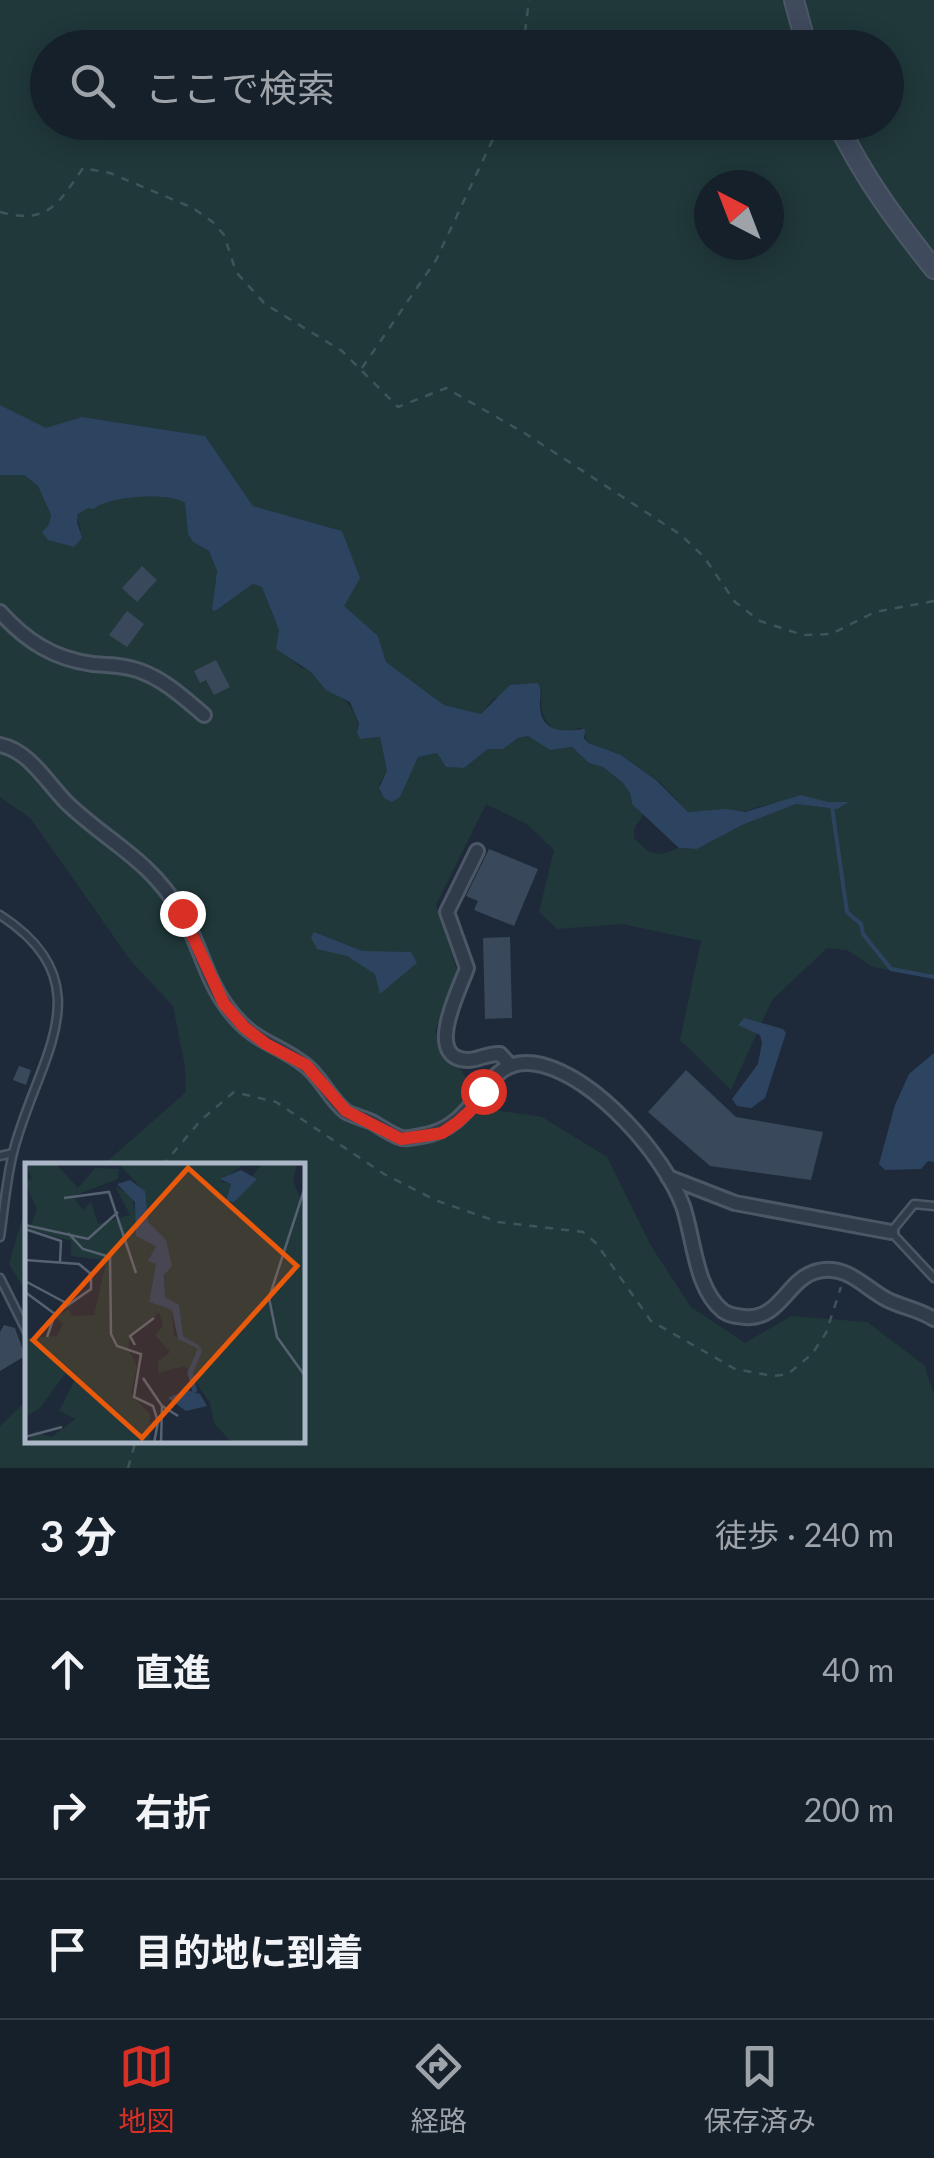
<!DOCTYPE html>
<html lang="ja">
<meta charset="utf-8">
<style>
:root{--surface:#16202b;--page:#1f2833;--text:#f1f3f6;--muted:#9ea3a9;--line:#353e47;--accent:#d93025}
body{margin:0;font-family:Lato,"Noto Sans JP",sans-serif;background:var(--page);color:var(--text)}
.compass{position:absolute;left:694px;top:170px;width:90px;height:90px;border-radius:50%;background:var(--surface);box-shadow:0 5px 25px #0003;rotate:318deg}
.stop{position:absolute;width:30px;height:30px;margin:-22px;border:8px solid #d93025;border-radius:50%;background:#fff}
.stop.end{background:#d93025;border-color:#fff;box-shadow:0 2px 10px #0008}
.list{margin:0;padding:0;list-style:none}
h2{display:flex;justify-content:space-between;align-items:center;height:130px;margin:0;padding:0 40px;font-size:42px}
h2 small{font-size:32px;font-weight:400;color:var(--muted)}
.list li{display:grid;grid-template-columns:65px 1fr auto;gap:30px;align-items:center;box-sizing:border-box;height:140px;padding:0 40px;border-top:2px solid var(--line)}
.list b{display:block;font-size:38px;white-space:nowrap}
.list em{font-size:32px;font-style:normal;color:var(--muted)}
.icon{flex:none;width:55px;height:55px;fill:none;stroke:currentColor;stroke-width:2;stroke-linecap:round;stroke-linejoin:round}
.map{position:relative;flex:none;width:934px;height:1468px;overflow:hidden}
.search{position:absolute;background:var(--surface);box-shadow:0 5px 25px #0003;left:30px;right:30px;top:30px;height:110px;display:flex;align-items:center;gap:25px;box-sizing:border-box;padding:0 35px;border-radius:55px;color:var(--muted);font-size:38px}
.sheet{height:550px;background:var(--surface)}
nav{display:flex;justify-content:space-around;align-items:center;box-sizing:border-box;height:140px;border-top:2px solid var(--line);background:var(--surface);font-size:28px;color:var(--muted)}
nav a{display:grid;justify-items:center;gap:5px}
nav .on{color:var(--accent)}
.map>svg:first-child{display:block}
.green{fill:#20383a;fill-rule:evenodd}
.water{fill:#2d4460}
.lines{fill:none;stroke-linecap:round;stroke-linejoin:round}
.stream{stroke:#2d4460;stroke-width:4}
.building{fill:#39485a}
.lane-casing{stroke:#4c5765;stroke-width:11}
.street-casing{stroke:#4c5765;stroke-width:18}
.secondary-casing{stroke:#4c5765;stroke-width:22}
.path{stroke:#3d5558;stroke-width:2.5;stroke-dasharray:8 8;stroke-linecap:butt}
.lane{stroke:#313c4a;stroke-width:6}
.street{stroke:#313c4a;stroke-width:12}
.secondary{stroke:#3f4b5d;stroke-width:18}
.route{stroke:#d93025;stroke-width:12}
.inset-river{fill:none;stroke:#2d4460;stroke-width:5}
.inset-road{fill:none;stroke:#566272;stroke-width:2.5}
.view{fill:#e8590c;fill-opacity:0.15;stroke:#e8590c;stroke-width:5}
.inset-edge{fill:none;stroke:#abb7c7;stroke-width:5}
</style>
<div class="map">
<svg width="934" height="1468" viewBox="0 0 934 1468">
<rect width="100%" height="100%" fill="#1e2a39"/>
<path class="green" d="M0 0H934V978L873 967 847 950 827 948 772 1000 731 1090 680 1040 701 941 623 924 557 929 539 912 554 850 527 824 486 804 436 905 458 973 435 1032 487 1109 542 1117 607 1157 651 1246 691 1307 745 1343 791 1316 867 1322 924 1365 934 1395V1468H0V1426L27 1400 28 1440H302V1166L103 1165 186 1092 185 1066 173 1006 131 961 31 819 0 797V475H24L38 486 51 515 52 541 64 543 81 529 77 519 80 511 88 507 94 509C110 495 167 492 185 503L188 534 193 542 209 551 217 571 212 610 215 611 253 584 262 587 279 630 278 651C291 655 296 668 309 670 335 697 357 696 360 739L380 737 387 772 379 784 380 792 392 802 399 797 418 757 437 753 446 767 464 768 488 749H503L518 738 528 736 550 750 572 747 589 763 603 767 623 783 630 793 631 801 643 815 634 829V838L649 852 662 854 679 848 697 849 742 825 796 804 837 809 847 803H772L738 813 732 810 688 812 660 782 621 755 588 743 581 727C552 741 537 718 542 691L494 698 481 714 444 705 386 662 378 636 343 606 342 531 253 506 205 436 82 417 46 429 0 405ZM48 48H886V122H48ZM709 185H769V245H709Z
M27 1202 28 1287 24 1289 9 1264Z"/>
<path class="water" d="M0 405 46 428 82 417 205 436 253 506 342 531 360 578 344 606 378 636 386 662 444 705 481 714 510 685 538 683C543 693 539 697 540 708 543 735 567 731 585 729L584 738 588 743 621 755 656 780 688 812 726 809 745 812 801 795 828 802H849L837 809 796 804 742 825 697 849 679 848 632 804 630 793 623 783 603 767 589 763 572 747 550 750 528 736 518 738 503 749H488L464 768 446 767 437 753 418 757 400 797 392 802 384 798 379 788 387 771 380 737 360 739 357 732 359 724 350 702 326 690 311 672 276 649 279 630 262 587 253 584 215 611 212 610 217 571 209 551 193 542 188 534 185 503C168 492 109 496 94 509L88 508 78 514 77 522 82 538 74 547 48 540 42 532 49 525 51 515 38 486 24 475H0Z
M314 932 362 951 411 952 417 963 380 994 375 974 347 956 317 949 311 937Z
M744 1018 783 1029 786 1033 765 1098 751 1108 737 1106 732 1099 758 1064 762 1043 760 1035 738 1025Z
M934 1053V1162L928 1161 921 1169 885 1170 879 1164 895 1105 909 1074Z"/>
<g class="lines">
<path class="stream" d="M832 807 847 912 861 924 863 934 891 969 934 977"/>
</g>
<path class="building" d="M142 566 157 580 137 602 122 588Z
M127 611 144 624 127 647 109 635Z
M216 660 230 687 214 695 206 680 200 683 194 671Z
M489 849 538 869 514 926 474 910 478 901 466 896Z
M510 937 512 1018 485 1019 483 938Z
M19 1066 31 1070 26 1085 13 1080Z
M686 1070 736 1117 823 1132 811 1180 710 1166 648 1112Z
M4 1325 15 1328 25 1356 0 1371V1332Z"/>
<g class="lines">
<defs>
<path id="lane" d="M0 915C108 985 36 1060 13 1153 6 1181 4 1210 0 1237
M0 1156 13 1153
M934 1206 914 1204 891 1232 934 1278
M0 1278 28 1334"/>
<path id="street" d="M0 612C26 641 54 659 93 664 108 665 125 665 140 671 165 680 184 698 204 715
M0 745C30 751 46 782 67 803 110 844 147 857 181 912 199 942 206 979 227 1007 253 1043 275 1042 305 1065 321 1077 329 1098 345 1111 352 1116 364 1118 372 1122 381 1127 390 1134 399 1137 405 1140 414 1137 421 1136 485 1127 480 1049 542 1065 598 1080 663 1154 683 1206 694 1238 695 1289 723 1311 730 1316 737 1316 745 1317 781 1320 787 1278 818 1271 846 1264 864 1287 886 1299 901 1307 918 1309 934 1319
M477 851 447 912 467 968C461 987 422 1059 468 1060 479 1060 488 1053 500 1054L511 1066
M668 1177 735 1203 891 1232"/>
<path id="secondary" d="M794 0 807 48
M837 122C863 177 897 222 934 269"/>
</defs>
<use href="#lane" class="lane-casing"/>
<use href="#street" class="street-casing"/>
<use href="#secondary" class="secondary-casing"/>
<path class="path" d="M523 48 529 0
M0 212C48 225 58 204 83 168L110 173 193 208 214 223 224 235 236 272 265 304 342 351 398 407 446 388 526 434 681 535 704 557 735 602 760 621 803 635 831 634 875 612 934 601
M362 368 436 260 501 122
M162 1166 201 1120 234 1092 276 1102 384 1174 435 1200 498 1222 583 1232 596 1243 651 1321 735 1369 773 1376 788 1374 812 1354 826 1333 841 1287
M128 1468 136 1440"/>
<use href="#lane" class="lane"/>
<use href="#street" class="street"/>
<use href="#secondary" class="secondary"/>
</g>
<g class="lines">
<path class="route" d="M182 913 224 1004 244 1027 266 1044 306 1065 346 1111 401 1139 423 1136 442 1133 458 1122 470 1111 483 1091"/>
</g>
<g transform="translate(25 1163)">
<rect width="280" height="280" fill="#1e2a39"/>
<path d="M0 0H30L53 25 70 5 94 6 93 16 48 33 58 47 66 39 73 61 105 52 90 23 106 33 116 64 112 73 131 82 124 98 131 101 124 139 147 147 149 173 167 181 157 172 153 142 140 134 139 91 120 52V29L93 0H220L195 19 206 20 201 38 209 39 237 0H272L268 18 280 46V280H207L189 260 185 240 160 203 133 210V198L145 189 130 172 138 163 134 150 105 172 103 186 112 204 106 231 125 251V280H1L11 268 26 274 51 256 34 248 50 217 40 211 15 245 0 254V175L32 173 38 161 30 154 44 146 46 153 69 152 80 104 78 97 46 93V78L4 66 12 46 0 20 7 15Z" fill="#20383a"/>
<path d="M216 7 232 16 209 39 201 38 206 21 195 16ZM105 17 120 28 123 59 141 77 147 103 139 112 140 134 154 142 158 173 173 182 178 188 153 176 147 147 124 139 131 101 123 98 131 83 111 73 110 39 92 21ZM162 227 175 231 182 243 161 248 143 235Z" fill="#2d4460"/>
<path class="inset-river" d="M170 229 165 210 175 187"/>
<path class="inset-road" d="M280 24 244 135 252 174 280 213M39 35 84 29 111 110M0 62 63 76 93 49M0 66 36 78 35 99M43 70 58 86 85 94 86 171 92 183 116 191 109 234 128 243 133 259 129 280M0 97 54 101 66 111V126L30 151 22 174M0 118 43 141M0 129 30 151M110 182 105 173 129 155M118 215 137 243M0 274 37 264M136 280 137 243 153 253"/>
<path class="view" d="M163 5 272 103 117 275 8 177Z"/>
<rect width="280" height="280" class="inset-edge"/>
</g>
</svg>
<svg class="compass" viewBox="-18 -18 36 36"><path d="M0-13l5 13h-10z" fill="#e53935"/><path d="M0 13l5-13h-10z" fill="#9ea3a9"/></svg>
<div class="stop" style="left:483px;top:1091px"></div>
<div class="stop end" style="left:182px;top:913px"></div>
<div class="search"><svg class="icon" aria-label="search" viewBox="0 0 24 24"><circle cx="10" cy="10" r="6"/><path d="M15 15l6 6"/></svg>ここで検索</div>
</div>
<section class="sheet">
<h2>3 分<small>徒歩 · 240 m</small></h2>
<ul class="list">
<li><svg class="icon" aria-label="ahead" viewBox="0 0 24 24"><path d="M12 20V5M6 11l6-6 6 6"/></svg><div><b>直進</b></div><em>40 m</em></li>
<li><svg class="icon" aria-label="right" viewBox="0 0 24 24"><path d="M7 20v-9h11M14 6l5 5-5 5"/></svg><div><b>右折</b></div><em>200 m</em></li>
<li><svg class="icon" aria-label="arrive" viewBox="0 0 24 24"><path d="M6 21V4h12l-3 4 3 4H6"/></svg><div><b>目的地に到着</b></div></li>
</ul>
</section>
<nav>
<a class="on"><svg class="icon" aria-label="map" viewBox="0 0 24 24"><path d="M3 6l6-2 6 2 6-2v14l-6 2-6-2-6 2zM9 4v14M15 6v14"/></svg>地図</a>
<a><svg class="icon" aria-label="directions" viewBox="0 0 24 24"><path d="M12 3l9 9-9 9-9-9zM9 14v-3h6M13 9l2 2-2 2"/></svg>経路</a>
<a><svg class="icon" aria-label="saved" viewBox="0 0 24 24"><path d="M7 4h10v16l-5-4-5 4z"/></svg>保存済み</a>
</nav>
